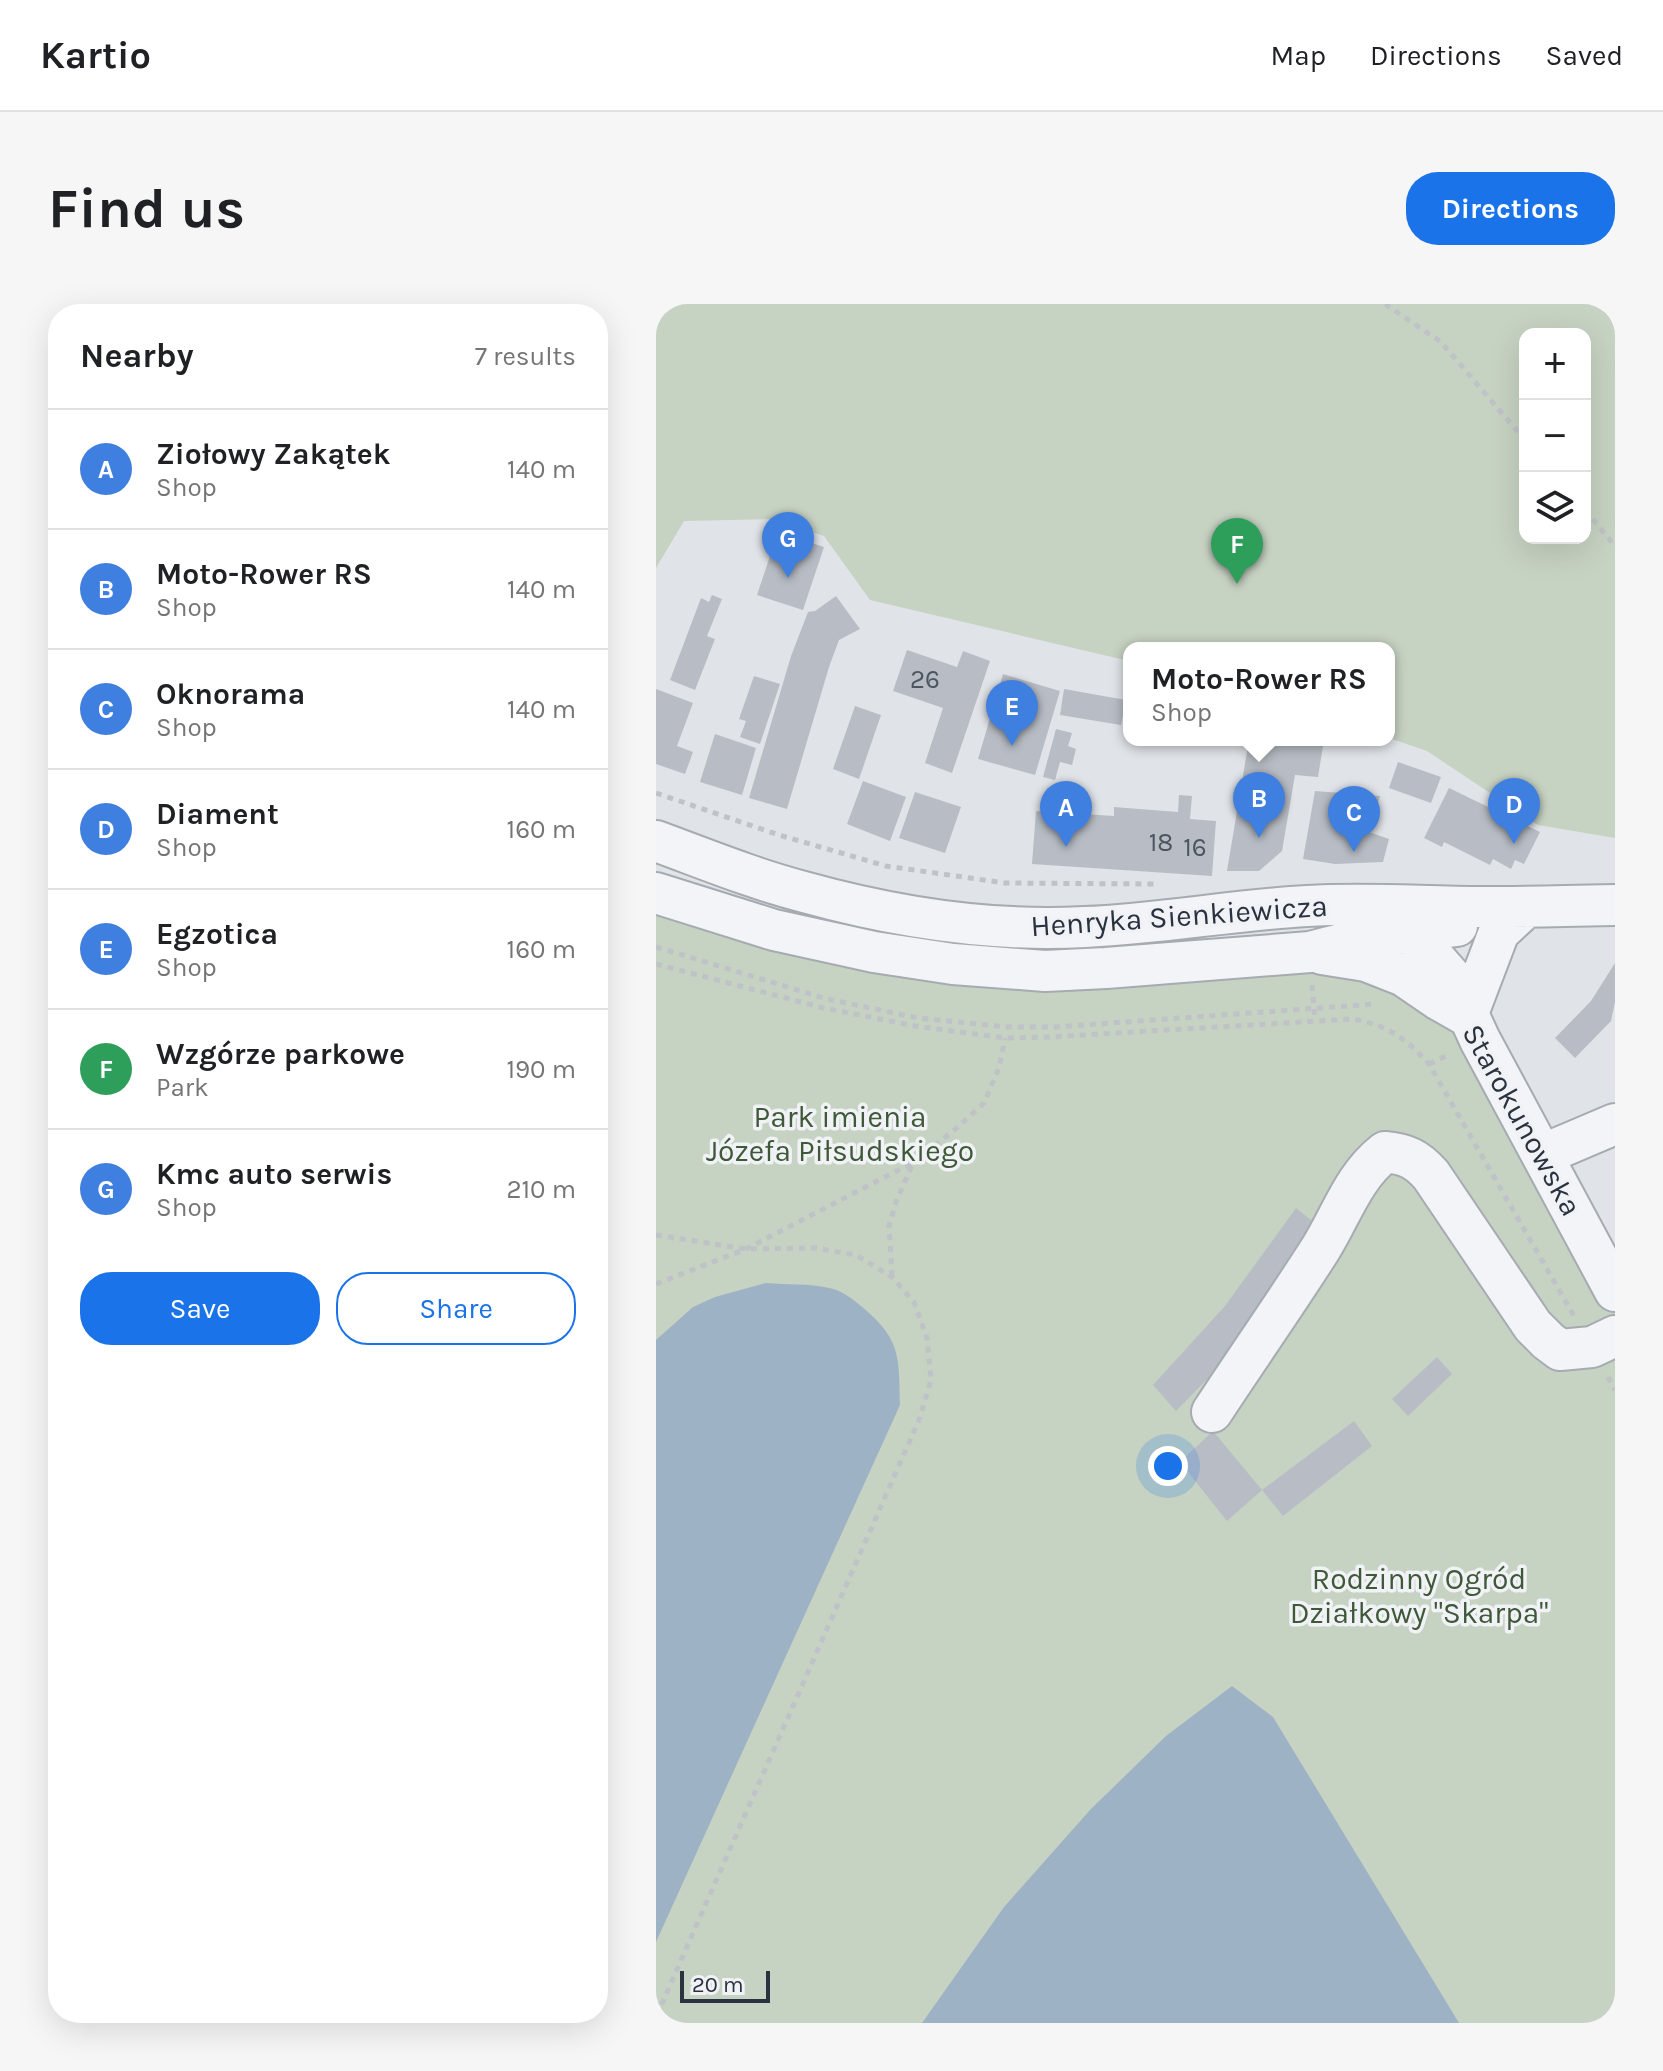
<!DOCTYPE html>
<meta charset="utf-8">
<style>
:root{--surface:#fff;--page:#f6f6f6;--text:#202124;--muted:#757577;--line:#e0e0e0;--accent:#1a73e8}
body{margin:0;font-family:Karla,sans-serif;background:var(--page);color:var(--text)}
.controls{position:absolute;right:24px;top:24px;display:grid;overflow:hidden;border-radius:16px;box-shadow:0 8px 32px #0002}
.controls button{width:72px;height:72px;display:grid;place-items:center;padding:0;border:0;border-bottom:2px solid var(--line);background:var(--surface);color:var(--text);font:40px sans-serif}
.scale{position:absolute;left:24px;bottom:20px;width:90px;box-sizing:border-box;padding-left:8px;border:4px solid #2a323f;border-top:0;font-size:22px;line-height:28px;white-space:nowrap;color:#2a323f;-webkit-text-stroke:6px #f0f2f6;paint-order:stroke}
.you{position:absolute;left:512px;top:1162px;width:28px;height:28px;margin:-20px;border:6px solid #fff;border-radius:50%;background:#1a73e8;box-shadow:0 0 0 12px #1a73e833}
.badge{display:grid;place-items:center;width:52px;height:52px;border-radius:50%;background:var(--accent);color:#fff;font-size:26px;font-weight:700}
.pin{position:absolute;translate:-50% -66px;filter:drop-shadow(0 2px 4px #0008)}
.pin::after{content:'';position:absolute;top:42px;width:28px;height:24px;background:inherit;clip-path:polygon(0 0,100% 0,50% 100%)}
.popup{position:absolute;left:467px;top:338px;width:272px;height:104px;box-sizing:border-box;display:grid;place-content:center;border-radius:16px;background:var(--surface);filter:drop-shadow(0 2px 6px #0005);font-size:26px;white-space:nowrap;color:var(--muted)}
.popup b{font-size:30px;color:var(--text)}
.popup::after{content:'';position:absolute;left:50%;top:100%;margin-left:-16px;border:16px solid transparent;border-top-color:var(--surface)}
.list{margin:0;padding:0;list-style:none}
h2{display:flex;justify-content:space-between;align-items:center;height:104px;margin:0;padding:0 32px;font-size:34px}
h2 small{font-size:26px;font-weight:400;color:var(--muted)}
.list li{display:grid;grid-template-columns:52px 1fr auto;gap:24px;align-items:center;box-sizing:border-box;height:120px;padding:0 32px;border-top:2px solid var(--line)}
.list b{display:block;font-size:30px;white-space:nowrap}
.list p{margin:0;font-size:26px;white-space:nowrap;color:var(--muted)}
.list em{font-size:26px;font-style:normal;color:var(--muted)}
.actions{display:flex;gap:16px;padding:24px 32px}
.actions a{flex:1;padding:18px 0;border:2px solid var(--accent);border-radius:32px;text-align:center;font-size:28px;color:var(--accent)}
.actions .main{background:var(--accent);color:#fff}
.icon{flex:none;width:44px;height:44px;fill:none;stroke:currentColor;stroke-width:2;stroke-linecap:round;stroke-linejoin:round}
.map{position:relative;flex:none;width:959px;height:1719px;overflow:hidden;border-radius:32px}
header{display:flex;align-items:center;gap:48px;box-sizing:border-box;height:112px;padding:0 40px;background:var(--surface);border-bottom:2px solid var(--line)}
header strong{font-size:38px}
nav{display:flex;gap:44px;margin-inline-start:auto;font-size:28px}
.intro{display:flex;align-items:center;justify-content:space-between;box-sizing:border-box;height:192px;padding:0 48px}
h1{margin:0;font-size:56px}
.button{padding:20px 36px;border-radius:32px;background:var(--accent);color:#fff;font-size:28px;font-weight:700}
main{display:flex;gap:48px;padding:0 48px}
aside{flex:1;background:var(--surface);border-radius:32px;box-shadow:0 8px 32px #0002}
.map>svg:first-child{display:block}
.green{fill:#c6d2c2;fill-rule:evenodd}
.water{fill:#9eb2c6}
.building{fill:#b8bdc5}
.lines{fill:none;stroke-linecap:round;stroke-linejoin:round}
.minor-casing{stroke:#a6abb2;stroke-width:44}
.path{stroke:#bfc2c7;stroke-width:5;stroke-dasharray:6 6;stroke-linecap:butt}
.minor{stroke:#f3f4f7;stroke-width:40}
.labels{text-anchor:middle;stroke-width:7;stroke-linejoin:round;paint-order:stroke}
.number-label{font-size:26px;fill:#4e5560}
.street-label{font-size:30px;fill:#2a323f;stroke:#f0f2f6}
.park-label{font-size:30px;fill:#3f5938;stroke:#f0f2f6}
</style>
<header>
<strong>Kartio</strong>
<nav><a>Map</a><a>Directions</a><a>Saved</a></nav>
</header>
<div class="intro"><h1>Find us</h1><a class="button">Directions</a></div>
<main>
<aside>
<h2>Nearby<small>7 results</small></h2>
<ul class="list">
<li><span class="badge" style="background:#3f7fe0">A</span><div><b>Ziołowy Zakątek</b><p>Shop</p></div><em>140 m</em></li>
<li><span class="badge" style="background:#3f7fe0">B</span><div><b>Moto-Rower RS</b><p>Shop</p></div><em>140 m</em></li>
<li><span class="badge" style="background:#3f7fe0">C</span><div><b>Oknorama</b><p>Shop</p></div><em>140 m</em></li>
<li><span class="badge" style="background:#3f7fe0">D</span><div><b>Diament</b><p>Shop</p></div><em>160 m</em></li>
<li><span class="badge" style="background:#3f7fe0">E</span><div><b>Egzotica</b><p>Shop</p></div><em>160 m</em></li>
<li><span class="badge" style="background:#2e9e5b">F</span><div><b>Wzgórze parkowe</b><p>Park</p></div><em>190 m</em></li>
<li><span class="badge" style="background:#3f7fe0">G</span><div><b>Kmc auto serwis</b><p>Shop</p></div><em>210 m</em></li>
</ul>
<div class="actions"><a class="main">Save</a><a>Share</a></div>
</aside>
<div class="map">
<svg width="959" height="1719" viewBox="0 0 959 1719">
<rect width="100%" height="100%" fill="#e0e4e8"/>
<path class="green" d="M0 0H959V534L882 521 771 447 733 434V344H473V357L214 296 168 232 118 215 28 217 0 264ZM929 30V234H869V30Z
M0 589 218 648H654L783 696 959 987V1719H0Z"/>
<path class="water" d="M110 979C131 981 153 979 173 984 185 986 195 994 205 1002 245 1035 243 1052 244 1101L0 1638V1036L37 1003 59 993Z
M576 1382 617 1413 803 1719H266L348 1603 434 1506 510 1432Z"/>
<path class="building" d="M122 228 168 243 147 306 101 291Z
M56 291 66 295 51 332 59 335 39 386 14 376 45 294 53 298Z
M180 292 204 325 183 336 173 363 131 505 93 494 135 352 152 308 159 307Z
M251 346 301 363 307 347 334 357 296 469 269 459 287 404 237 387Z
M347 370 404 387 379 471 322 455Z
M98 372 124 380 104 440 84 433 90 417 83 415Z
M0 385 37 399 21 442 37 448 29 470 0 460Z
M408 385 470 396 465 421 404 411Z
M199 402 225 411 203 475 177 465Z
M400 425 416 429 412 442 420 445 416 461 404 458 399 476 387 473Z
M59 430 100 444 86 491 44 478Z
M593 436H668L662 473 639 471 626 547 603 567H571Z
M742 458 785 473 775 499 733 484Z
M207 477 250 493 234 537 191 520Z
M793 484 884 528 868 560 859 556 855 565 837 555 834 561 788 538 786 543 768 534Z
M659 487 724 492 713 528 733 535 727 558 679 560 647 555Z
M259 488 305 503 289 549 243 534Z
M523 491 536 492 534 515 560 517 556 572 376 560 380 507 458 512V503L522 508Z
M959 659V698L955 717 919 754 899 734 935 697Z
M640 904 665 924 597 1028 520 1107 497 1081 569 1002Z
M781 1053 796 1070 752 1112 736 1095Z
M698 1117 716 1142 627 1212 606 1186Z
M557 1127 606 1186 571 1217 524 1158Z"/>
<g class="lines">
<defs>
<path id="minor" d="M0 537C49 555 98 575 148 588 238 613 335 628 429 623 503 620 577 606 651 602 710 598 768 603 826 603 870 603 915 602 959 601
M0 589 118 626 218 648 297 660 389 667 450 664 654 648 713 633 801 622
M738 614 773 648 795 673 824 736 959 987
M666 650 710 657 748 672 783 696 811 712
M811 712 843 628 870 603
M886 851 959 820
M556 1108C592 1053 630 999 665 944 686 910 697 873 729 848 750 850 761 855 775 871L877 1022 892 1037 904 1046 936 1043 959 1032"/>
</defs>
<use href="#minor" class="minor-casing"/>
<path class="path" d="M729 0 785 38 869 136
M929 206 959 242
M0 489 123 531 230 562 349 579 499 580
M0 643 171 695 262 714 352 723H399L719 700
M0 660 168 704 259 722 349 734 394 733 696 715C730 720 751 735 773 760L918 1012
M656 681 659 716
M773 760 794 750
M0 931 90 945 159 944 200 951 236 973 258 998 271 1034 275 1076 263 1116 0 1713
M236 972 233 922 240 898 257 859
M0 980 90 945 258 858 302 823 328 799 343 764 349 734
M952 1073 959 1086"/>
<use href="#minor" class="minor"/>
</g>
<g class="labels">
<g class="number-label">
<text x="269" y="384">26</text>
<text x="505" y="547">18</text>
<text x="539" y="552">16</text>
</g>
<g class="street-label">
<text transform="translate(523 612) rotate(-4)" y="10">Henryka Sienkiewicza</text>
<text transform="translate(866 816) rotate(61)" y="10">Starokunowska</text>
</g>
<g class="park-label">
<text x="184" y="823">Park imienia<tspan x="184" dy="34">Józefa Piłsudskiego</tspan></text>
<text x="763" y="1285">Rodzinny Ogród<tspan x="763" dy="34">Działkowy "Skarpa"</tspan></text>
</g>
</g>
</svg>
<div class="controls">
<button>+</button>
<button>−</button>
<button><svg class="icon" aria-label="layers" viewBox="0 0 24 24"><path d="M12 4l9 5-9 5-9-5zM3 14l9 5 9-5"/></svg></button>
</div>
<div class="scale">20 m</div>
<div class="you"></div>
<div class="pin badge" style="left:410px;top:543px;background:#3f7fe0">A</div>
<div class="pin badge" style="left:603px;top:534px;background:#3f7fe0">B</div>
<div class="popup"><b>Moto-Rower RS</b>Shop</div>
<div class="pin badge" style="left:698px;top:548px;background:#3f7fe0">C</div>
<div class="pin badge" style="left:858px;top:540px;background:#3f7fe0">D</div>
<div class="pin badge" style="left:356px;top:442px;background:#3f7fe0">E</div>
<div class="pin badge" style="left:581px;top:280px;background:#2e9e5b">F</div>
<div class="pin badge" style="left:132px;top:274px;background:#3f7fe0">G</div>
</div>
</main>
